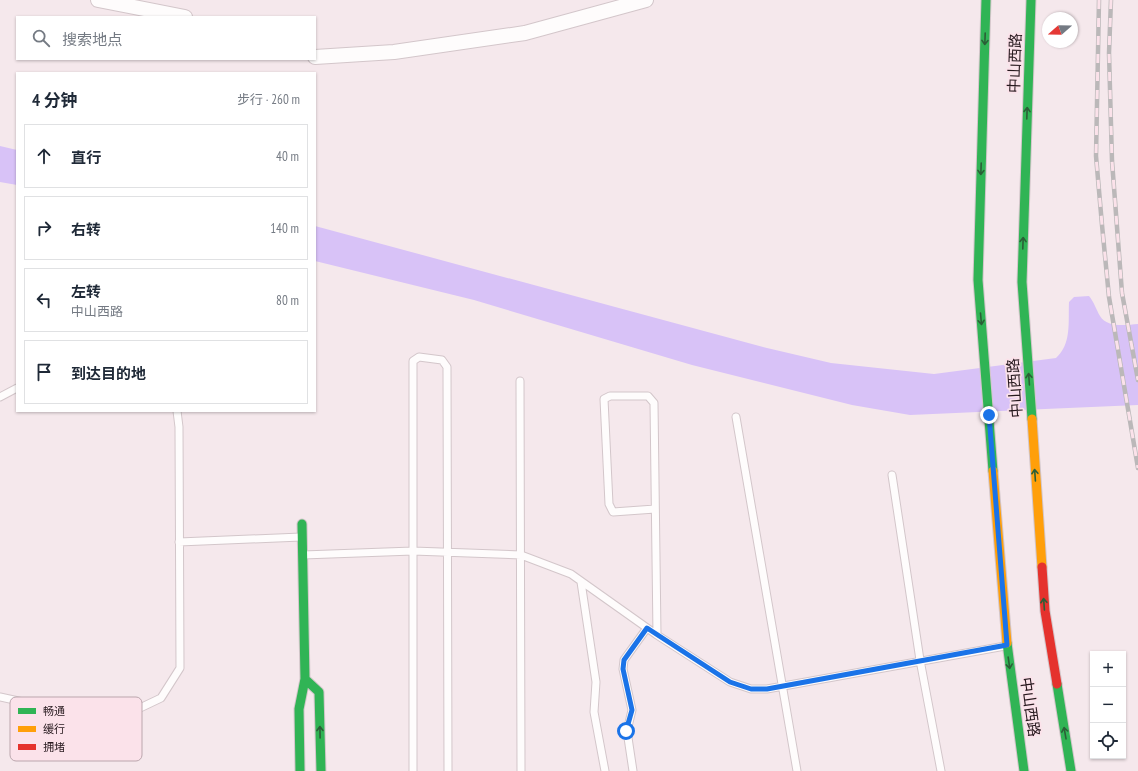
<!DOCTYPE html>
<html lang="zh">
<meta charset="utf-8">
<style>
:root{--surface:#fff;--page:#f2f2f3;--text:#1f2937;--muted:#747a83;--line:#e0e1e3}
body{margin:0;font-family:"PT Sans Narrow","Noto Sans SC",sans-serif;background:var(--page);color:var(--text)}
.controls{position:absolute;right:12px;bottom:12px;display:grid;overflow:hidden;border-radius:0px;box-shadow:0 1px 3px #0004}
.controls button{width:36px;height:36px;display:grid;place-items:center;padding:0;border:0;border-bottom:1px solid var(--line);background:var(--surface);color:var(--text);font:20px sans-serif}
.compass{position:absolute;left:1042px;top:12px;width:36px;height:36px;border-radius:50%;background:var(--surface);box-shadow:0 1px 3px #0004;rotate:250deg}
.stop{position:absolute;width:12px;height:12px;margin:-9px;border:3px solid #1a73e8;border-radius:50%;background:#fff}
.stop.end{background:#1a73e8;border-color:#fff;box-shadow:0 1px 4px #0008}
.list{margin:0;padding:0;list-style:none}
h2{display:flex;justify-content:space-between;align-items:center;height:52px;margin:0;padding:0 16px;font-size:17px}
h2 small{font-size:13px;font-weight:400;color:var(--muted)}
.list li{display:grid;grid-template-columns:26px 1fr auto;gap:12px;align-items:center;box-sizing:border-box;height:64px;margin:0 8px 8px;padding:0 8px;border:1px solid var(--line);border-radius:0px}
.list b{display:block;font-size:15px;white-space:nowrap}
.list p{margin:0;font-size:13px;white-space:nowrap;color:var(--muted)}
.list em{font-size:13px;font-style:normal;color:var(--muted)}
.icon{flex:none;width:22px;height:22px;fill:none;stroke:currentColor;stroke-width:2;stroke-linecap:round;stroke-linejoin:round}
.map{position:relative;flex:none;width:1138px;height:771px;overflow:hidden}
.search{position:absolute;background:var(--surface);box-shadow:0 1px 3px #0004;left:16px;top:16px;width:300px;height:44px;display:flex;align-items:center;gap:10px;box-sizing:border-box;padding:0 14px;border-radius:0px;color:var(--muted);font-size:15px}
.panel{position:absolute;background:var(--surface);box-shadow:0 1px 3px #0004;left:16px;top:72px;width:300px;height:340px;border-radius:0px}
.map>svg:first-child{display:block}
.water{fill:#d8c2f7}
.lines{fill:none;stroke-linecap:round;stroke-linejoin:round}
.lane-casing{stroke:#d3c6ca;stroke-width:9}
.street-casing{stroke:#d3c6ca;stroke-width:16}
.fast-casing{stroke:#d3c6ca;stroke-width:11}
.slow-casing{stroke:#d3c6ca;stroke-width:11}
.jam-casing{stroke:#d3c6ca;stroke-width:11}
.lane{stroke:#fefcfc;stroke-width:7}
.street{stroke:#fefcfc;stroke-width:14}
.fast{stroke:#30b455;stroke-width:9}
.slow{stroke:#ff9f0a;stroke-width:9}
.jam{stroke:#e5322d;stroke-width:9}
.rail-casing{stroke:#bbb8b9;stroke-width:4.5}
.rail{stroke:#fbe2ea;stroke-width:3;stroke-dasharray:9;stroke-linecap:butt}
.oneway{stroke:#2b5f37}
.route{stroke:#1a73e8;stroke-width:5}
.labels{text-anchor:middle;stroke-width:3.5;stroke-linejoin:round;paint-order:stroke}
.street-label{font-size:15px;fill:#27191e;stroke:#fbe2ea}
.key{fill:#fbe2ea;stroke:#bba6ad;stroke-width:1}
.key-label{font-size:11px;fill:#27191e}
</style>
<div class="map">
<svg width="1138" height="771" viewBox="0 0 1138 771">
<rect width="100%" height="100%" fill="#f5e8ec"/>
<path class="water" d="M0 146 17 150V185L0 182Z
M315 226 767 348 831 363 934 374 1056 358C1072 344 1068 321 1069 302L1074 297 1089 296C1094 302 1096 309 1100 316 1107 328 1126 325 1138 324V405L910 415 852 405 692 365 474 300 315 261Z"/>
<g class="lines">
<defs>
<path id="lane" d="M520 381 521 771
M0 397 17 388
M736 417 797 771
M892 475 920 660 941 771
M655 509 613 512 609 504 604 399 610 396H648L654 403 657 635
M179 542 301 537
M303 555 413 551 521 555 571 574 657 635 730 682 751 689H767L1005 646
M581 582 596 682 594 712 605 771
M0 697 78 714 119 718 161 698 180 668 179 427 177 411
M413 771V361L419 357 442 360 447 367 448 771
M633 771 627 731 632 710 623 669 624 660 647 628"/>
<path id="street" d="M98 0 185 17
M315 57 394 52 525 33 646 0"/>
<path id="fast" d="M986 0 978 280 993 471
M1031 0 1022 282 1032 419
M1007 643 1024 771
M305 679 319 692 321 771
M1057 684 1071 771
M300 771 299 709 305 679 302 524"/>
<path id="slow" d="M1032 419 1042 567
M993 471 1007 643"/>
<path id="jam" d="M1042 567 1045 611 1057 684"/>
</defs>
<use href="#lane" class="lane-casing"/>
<use href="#street" class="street-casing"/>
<use href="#fast" class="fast-casing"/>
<use href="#slow" class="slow-casing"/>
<use href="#jam" class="jam-casing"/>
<use href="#lane" class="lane"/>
<use href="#street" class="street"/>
<use href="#fast" class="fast"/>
<use href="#slow" class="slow"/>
<use href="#jam" class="jam"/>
<defs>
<path id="rail" d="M1099 0 1096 156 1102 225 1109 297 1138 468
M1111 0 1109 53 1112 161 1122 293 1138 380"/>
</defs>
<use href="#rail" class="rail-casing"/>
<use href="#rail" class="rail"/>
</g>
<defs><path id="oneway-shaft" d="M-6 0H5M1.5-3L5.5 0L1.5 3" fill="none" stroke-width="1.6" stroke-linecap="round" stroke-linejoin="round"/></defs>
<g class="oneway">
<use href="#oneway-shaft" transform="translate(985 39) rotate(92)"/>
<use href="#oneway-shaft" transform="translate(1027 113) rotate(-88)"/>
<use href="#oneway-shaft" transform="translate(981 169) rotate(92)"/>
<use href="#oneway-shaft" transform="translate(1023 243) rotate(-88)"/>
<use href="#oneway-shaft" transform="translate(981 319) rotate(85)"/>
<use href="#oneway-shaft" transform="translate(1029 379) rotate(-94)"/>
<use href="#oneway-shaft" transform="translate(1035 475) rotate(-94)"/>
<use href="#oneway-shaft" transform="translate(1044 604) rotate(-94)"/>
<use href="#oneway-shaft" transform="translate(1009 663) rotate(82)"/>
<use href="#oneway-shaft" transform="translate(320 732) rotate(-91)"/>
<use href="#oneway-shaft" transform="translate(1065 733) rotate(-100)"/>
</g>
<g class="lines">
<path class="route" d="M626 731 632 710 623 669 624 660 647 628 730 682 751 689H767L1007 645 989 415"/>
</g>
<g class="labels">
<g class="street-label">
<text transform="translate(1015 63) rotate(-88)" y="5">中山西路</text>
<text transform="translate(1015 388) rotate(-94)" y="5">中山西路</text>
<text transform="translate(1030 707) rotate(82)" y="5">中山西路</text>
</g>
</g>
<rect x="10" y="697" width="132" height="64" rx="6" class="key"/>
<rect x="18" y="708" width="18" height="6" fill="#30b455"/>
<rect x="18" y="726" width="18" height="6" fill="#ff9f0a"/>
<rect x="18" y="744" width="18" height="6" fill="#e5322d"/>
<g class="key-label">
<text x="43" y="715">畅通</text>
<text x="43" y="733">缓行</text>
<text x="43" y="751">拥堵</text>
</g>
</svg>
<div class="controls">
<button>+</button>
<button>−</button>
<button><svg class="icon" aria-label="locate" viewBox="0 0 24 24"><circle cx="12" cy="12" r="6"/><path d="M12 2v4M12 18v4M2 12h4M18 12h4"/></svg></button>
</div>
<svg class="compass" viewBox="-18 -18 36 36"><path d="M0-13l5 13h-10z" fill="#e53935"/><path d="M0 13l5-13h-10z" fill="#747a83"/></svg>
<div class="stop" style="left:626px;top:731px"></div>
<div class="stop end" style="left:989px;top:415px"></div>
<div class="search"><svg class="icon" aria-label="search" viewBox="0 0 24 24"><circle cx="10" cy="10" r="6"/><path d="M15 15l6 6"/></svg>搜索地点</div>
<section class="panel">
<h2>4 分钟<small>步行 · 260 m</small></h2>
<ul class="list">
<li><svg class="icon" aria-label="ahead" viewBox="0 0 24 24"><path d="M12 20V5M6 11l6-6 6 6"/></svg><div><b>直行</b></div><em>40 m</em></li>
<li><svg class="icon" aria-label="right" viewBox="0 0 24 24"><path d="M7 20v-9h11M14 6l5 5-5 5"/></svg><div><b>右转</b></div><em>140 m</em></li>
<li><svg class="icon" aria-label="left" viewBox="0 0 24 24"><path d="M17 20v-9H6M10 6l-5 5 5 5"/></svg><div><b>左转</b><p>中山西路</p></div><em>80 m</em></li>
<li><svg class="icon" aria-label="arrive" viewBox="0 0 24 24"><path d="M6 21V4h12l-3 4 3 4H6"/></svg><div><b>到达目的地</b></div></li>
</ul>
</section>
</div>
